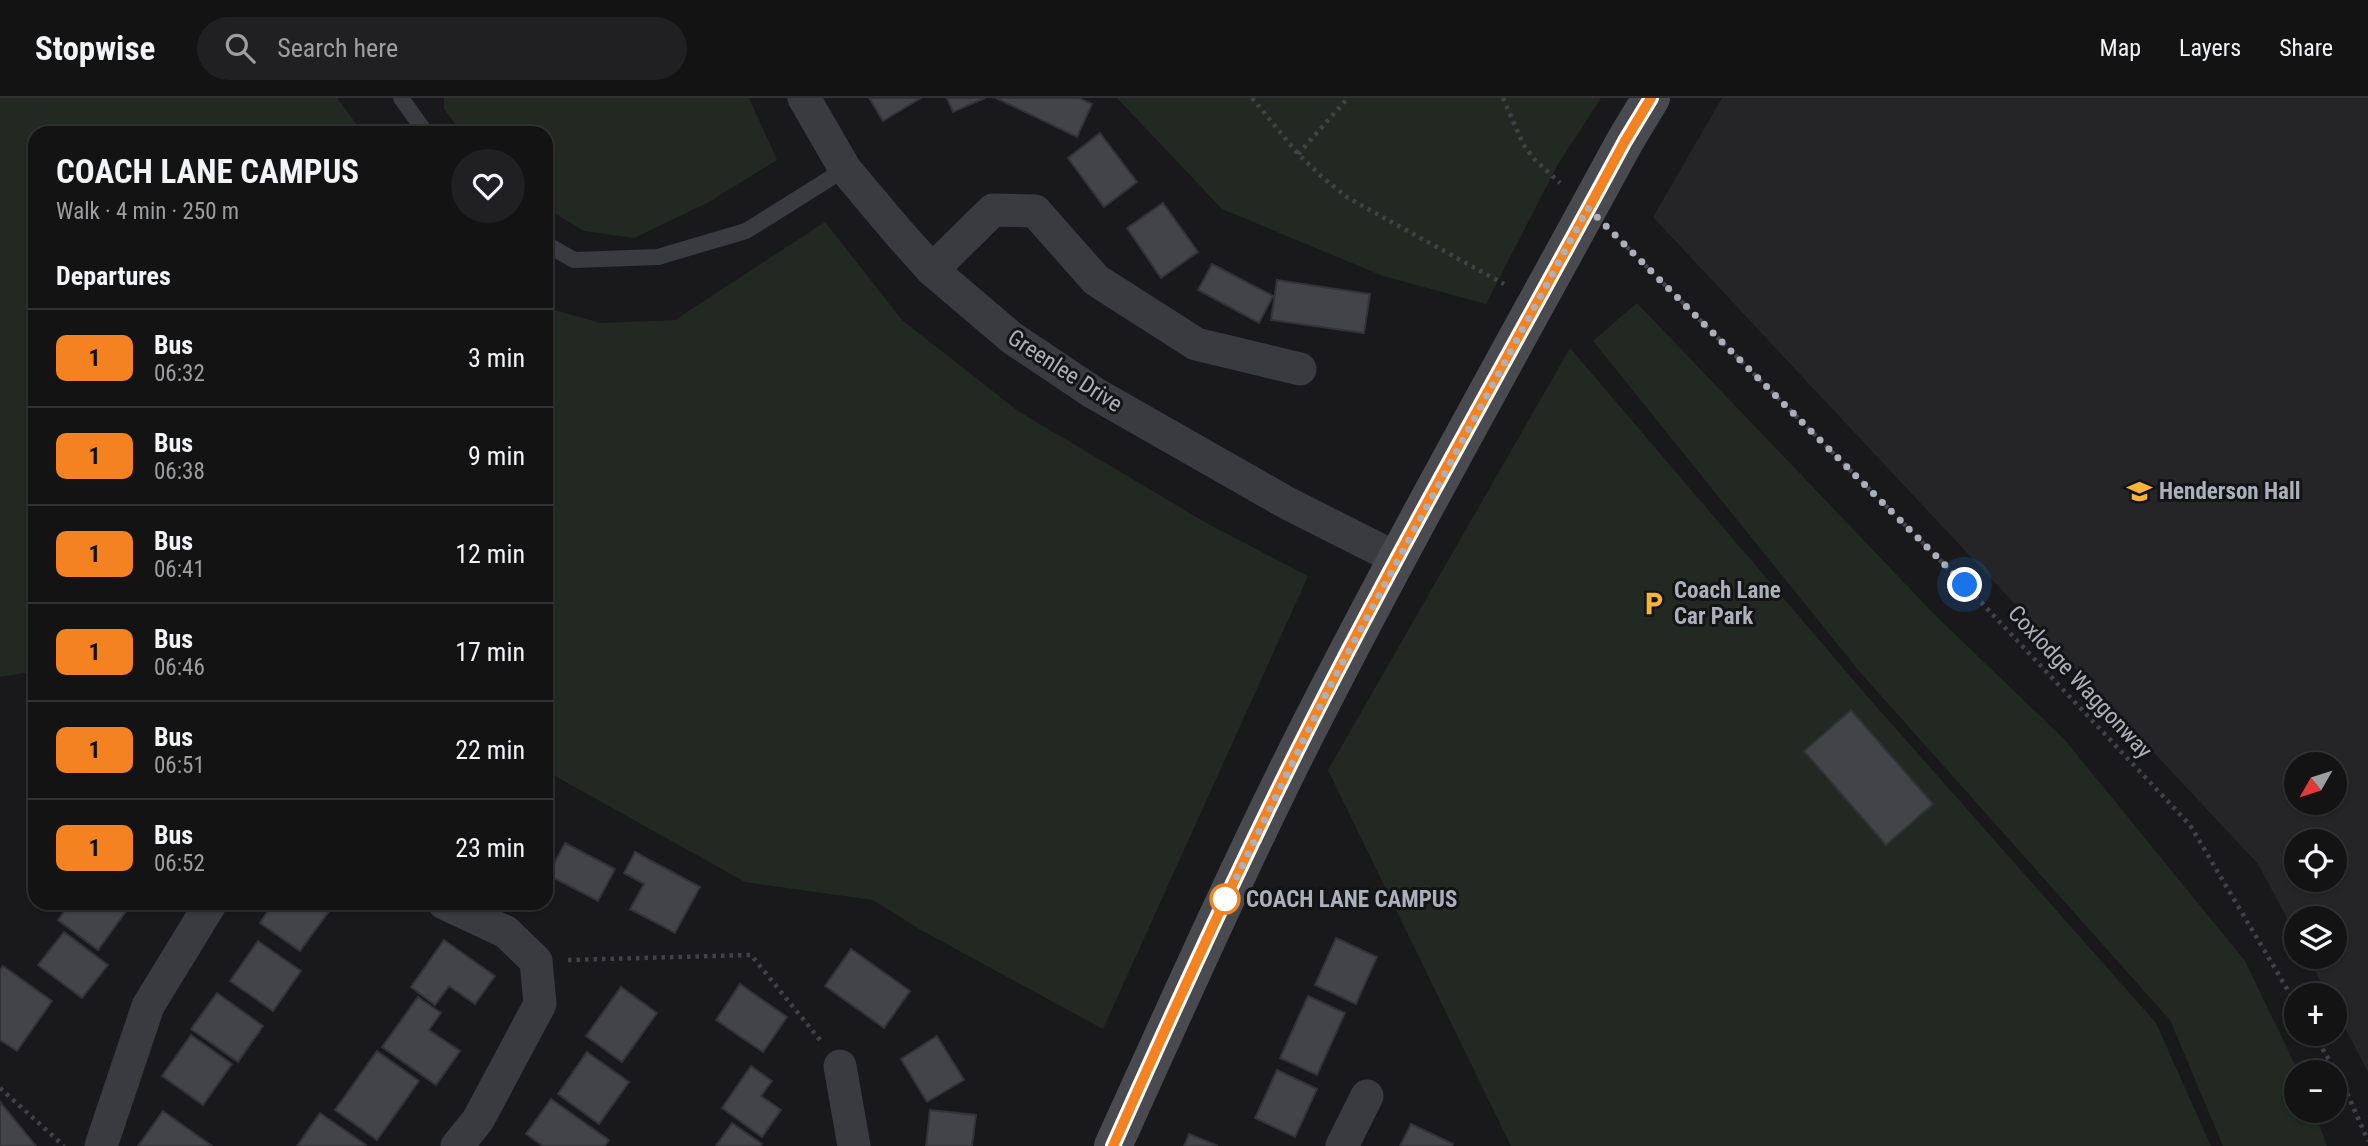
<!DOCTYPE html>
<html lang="en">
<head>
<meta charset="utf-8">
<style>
  :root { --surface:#131314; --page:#202022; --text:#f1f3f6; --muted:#9d9ea0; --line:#323234 }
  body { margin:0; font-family:"Roboto Condensed",sans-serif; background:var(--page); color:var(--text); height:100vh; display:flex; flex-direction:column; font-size:26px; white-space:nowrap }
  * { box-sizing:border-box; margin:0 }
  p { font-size:23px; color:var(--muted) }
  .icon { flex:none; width:38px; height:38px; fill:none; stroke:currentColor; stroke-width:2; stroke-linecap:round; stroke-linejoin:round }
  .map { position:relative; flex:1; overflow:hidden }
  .panel { position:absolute; left:28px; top:28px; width:525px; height:784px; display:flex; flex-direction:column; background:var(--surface); border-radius:21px; box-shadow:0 2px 5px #0004,0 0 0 2px var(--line) }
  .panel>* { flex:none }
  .badge { padding:0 14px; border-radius:10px; font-size:24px; line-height:46px }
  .needle { width:46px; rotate:231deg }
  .controls { position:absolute; left:2284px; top:654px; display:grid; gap:14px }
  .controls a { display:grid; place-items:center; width:63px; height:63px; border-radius:50%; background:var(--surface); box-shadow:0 2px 5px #0004,0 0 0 2px var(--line); font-size:35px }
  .you { position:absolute; width:35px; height:35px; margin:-18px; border:5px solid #fff; border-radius:50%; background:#1a73e8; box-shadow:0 0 0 10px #1a73e833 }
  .map>.badge { position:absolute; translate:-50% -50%; box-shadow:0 0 0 4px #fff }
  h2 { padding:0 28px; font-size:26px; line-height:63px }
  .round { display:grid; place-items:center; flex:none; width:74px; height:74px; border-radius:37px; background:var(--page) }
  .headline { display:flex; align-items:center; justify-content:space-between; height:119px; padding:0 28px }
  h1 { font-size:33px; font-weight:700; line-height:52px }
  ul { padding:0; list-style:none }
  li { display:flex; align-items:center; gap:21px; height:98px; padding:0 28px; border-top:2px solid var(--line) }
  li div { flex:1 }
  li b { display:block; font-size:26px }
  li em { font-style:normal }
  li .badge { min-width:77px; font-weight:700; text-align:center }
  header { display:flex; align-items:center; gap:42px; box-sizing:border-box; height:98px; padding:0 35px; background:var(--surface); border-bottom:2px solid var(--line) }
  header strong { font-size:33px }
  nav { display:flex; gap:38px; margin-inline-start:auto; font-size:24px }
  .search { width:490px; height:63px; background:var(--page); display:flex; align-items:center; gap:18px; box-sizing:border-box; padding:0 24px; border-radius:38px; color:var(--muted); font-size:26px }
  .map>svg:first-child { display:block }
  .built { fill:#252528; fill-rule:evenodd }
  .green { fill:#212922 }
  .building { fill:#434448; stroke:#333337; stroke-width:2 }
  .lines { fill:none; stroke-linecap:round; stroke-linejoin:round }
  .path { stroke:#404247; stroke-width:4.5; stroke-dasharray:3.5 5; stroke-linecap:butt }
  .lane { stroke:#3a3b40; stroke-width:16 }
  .street { stroke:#3a3b40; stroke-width:33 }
  .secondary { stroke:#484a50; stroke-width:38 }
  .line-casing { stroke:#fff; stroke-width:16 }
  .line { stroke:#f58220; stroke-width:10 }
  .walk { stroke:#abb0bb; stroke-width:7; stroke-dasharray:0 12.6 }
  .stop-dot { fill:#fff; stroke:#f58220; stroke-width:3.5 }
  .labels { text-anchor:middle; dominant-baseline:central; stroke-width:6; stroke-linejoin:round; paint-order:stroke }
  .street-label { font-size:23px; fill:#abb0bb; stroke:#141416 }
  .poi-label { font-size:23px; font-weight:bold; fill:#abb0bb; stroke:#141416; text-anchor:start }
  .stop-label { font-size:23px; font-weight:bold; fill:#abb0bb; stroke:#141416; text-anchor:start }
</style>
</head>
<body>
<header>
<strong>Stopwise</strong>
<div class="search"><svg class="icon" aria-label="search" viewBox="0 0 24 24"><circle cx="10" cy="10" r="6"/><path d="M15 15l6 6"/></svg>Search here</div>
<nav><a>Map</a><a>Layers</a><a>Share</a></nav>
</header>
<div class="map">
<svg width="2368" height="1048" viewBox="0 0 2368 1048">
  <rect width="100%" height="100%" fill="#19191b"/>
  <path class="built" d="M 1722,0 L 2368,0 L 2368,974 L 2335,910 L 2334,898 L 2328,898 L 2308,859 L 2334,859 L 2334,821 L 2296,821 L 2296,837 L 2258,766 L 1653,119 ZM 2296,667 L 2334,667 L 2334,705 L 2296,705 ZM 2296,744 L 2334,744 L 2334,782 L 2296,782 Z"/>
  <path class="green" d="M 0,0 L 337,0 L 363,35 L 35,35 L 35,573 L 0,579 Z
    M 444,0 L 749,0 L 777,62 L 709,104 L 634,140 L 584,133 L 546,110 L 546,35 L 462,35 L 444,11 Z
    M 1117,0 L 1601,0 L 1558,66 L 1486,206 L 1383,178 L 1222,111 Z
    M 825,124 L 902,222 L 1018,313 L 1208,426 L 1308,478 L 1103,931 L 921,832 L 873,802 L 745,784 L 546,673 L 546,210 L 601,225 L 675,222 Z
    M 1637,205 L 1935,517 L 2065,642 L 2245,863 L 2299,975 L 2296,975 L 2296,1013 L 2314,1013 L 2327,1048 L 2223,1048 L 2170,922 L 1859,573 L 1593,243 Z
    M 1570,250 L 1867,598 L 2156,925 L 2211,1048 L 1511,1048 L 1328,672 Z"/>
  <path class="building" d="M 869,0 L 921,0 L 883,23 Z
    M 947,0 L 985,0 L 953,14 Z
    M 996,0 L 1079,0 L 1092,6 L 1077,39 Z
    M 1100,35 L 1137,84 L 1104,109 L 1068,60 Z
    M 1163,105 L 1198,154 L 1161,180 L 1127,130 Z
    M 1212,166 L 1273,198 L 1259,225 L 1198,192 Z
    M 1277,182 L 1370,196 L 1364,235 L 1271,222 Z
    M 1851,612 L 1933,706 L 1886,747 L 1804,653 Z
    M 565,745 L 615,771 L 598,803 L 548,777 Z
    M 635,754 L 700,789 L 675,835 L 630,811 L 644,786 L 624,775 Z
    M 70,805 L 132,805 L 98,852 L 58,822 Z
    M 273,805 L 335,805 L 300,853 L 260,825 Z
    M 64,834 L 108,867 L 82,900 L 38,867 Z
    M 1336,840 L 1377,859 L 1356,906 L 1315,887 Z
    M 444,842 L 495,878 L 475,906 L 449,888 L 435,907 L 411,889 Z
    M 258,843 L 301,873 L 273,913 L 230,883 Z
    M 851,851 L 910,893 L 884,930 L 825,888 Z
    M 3,868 L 52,903 L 17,953 L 0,942 L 0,872 Z
    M 740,886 L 787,919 L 763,954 L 716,922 Z
    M 621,889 L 657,915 L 622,964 L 586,938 Z
    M 217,895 L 263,928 L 238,964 L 191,931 Z
    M 1308,898 L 1345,915 L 1317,977 L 1280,960 Z
    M 418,899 L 441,915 L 429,932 L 460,953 L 436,987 L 382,949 Z
    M 191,937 L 232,966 L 203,1007 L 162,978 Z
    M 937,938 L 964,982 L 927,1004 L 901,961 Z
    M 377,953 L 419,983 L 377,1042 L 335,1012 Z
    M 587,954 L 629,984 L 599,1026 L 558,996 Z
    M 751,968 L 772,983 L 761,998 L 781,1012 L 762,1039 L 722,1010 Z
    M 1277,972 L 1317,991 L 1295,1039 L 1255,1020 Z
    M 551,1001 L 609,1042 L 605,1048 L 543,1048 L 526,1036 Z
    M 0,1004 L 36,1048 L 0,1048 Z
    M 930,1012 L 976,1017 L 972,1048 L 926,1048 Z
    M 163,1013 L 212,1048 L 138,1048 Z
    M 320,1015 L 366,1047 L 365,1048 L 297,1048 Z
    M 732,1025 L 762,1046 L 760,1048 L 716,1048 Z
    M 1411,1026 L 1453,1046 L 1452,1048 L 1400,1048 Z
    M 1189,1036 L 1218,1048 L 1184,1048 Z"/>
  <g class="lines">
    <path class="path" d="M 1252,0 L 1298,56 L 1322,79 L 1348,100 L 1504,186
      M 1503,0 L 1523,46 L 1534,61 L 1560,85
      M 1298,56 L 1348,0
      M 1615,137 L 1965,487 L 2190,727 L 2296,906
      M 568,862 L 751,857 L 820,942
      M 2314,936 L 2344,988 L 2368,1043
      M 0,990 L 64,1048"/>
    <path class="lane" d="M 401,0 L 426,35
      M 546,146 L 574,162 L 658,159 L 746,133 L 845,71"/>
    <path class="street" d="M 804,0 L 845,71 L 898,134 L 932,172 L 1012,240 L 1094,295 L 1287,405 L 1398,461
      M 932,172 L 993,112 L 1035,113 L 1096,182 L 1196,246 L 1300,271
      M 444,805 L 506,834 L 536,863 L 540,906 L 478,1022 L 457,1048
      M 840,968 L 854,1048
      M 101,1048 L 148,908 L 211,805
      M 1342,1048 L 1367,998"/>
    <path class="secondary" d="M 1113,1048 C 1174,914 1234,779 1300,647 C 1403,443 1516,244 1625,43 L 1651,0"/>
  </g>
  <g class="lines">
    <defs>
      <path id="line" d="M 1113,1048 C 1173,913 1234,779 1300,647 C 1402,443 1517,244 1625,43 L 1651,0"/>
    </defs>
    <use href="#line" class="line-casing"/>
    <use href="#line" class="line"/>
    <path class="walk" d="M 1225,801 L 1223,807 L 1330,588 L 1588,110 L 1965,487"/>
  </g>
  <defs>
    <symbol id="university-bare" viewBox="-9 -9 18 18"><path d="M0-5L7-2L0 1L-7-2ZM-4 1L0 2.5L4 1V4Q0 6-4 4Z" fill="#f5b538" stroke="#141416" stroke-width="2.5" paint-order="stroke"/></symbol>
    <symbol id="parking-bare" viewBox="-9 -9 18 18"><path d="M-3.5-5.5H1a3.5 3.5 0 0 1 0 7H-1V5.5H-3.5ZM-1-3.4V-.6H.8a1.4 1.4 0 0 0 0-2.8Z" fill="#f5b538" stroke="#141416" stroke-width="2.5" paint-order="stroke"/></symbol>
  </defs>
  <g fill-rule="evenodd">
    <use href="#university-bare" x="2122" y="376" width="35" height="35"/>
    <use href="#parking-bare" x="1636" y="488" width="35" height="35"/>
  </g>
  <circle class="stop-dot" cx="1225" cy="801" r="14"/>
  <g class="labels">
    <g class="street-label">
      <text transform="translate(1065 273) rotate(33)">Greenlee Drive</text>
      <text transform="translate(2080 584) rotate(47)">Coxlodge Waggonway</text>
    </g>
    <g class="poi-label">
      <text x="2159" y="393">Henderson Hall</text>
      <text x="1674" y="492">Coach Lane<tspan x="1674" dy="26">Car Park</tspan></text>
    </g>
    <g class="stop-label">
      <text x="1246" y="801">COACH LANE CAMPUS</text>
    </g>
  </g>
</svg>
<div class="controls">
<a><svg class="needle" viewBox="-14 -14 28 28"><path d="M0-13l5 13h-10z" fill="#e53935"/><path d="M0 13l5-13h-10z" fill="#9d9ea0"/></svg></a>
<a><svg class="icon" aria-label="locate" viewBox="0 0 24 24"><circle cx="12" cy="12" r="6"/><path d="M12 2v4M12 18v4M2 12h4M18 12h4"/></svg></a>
<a><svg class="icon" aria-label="layers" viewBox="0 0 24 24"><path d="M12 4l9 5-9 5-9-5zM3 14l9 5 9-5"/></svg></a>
<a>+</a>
<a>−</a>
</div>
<div class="you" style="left:1965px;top:487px"></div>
<section class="panel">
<div class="headline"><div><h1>COACH LANE CAMPUS</h1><p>Walk · 4 min · 250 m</p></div><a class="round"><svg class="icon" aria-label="heart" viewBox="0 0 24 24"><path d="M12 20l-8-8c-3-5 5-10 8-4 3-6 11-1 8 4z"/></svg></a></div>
<h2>Departures</h2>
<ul>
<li><span class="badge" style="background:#f58220;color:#111">1</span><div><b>Bus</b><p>06:32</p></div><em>3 min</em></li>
<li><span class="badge" style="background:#f58220;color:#111">1</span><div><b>Bus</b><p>06:38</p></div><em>9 min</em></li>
<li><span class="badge" style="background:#f58220;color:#111">1</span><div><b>Bus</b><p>06:41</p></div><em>12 min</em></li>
<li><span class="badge" style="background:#f58220;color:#111">1</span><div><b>Bus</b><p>06:46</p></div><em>17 min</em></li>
<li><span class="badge" style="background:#f58220;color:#111">1</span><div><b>Bus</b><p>06:51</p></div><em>22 min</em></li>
<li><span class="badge" style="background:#f58220;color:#111">1</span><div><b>Bus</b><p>06:52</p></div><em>23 min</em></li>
</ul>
</section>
</div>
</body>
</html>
